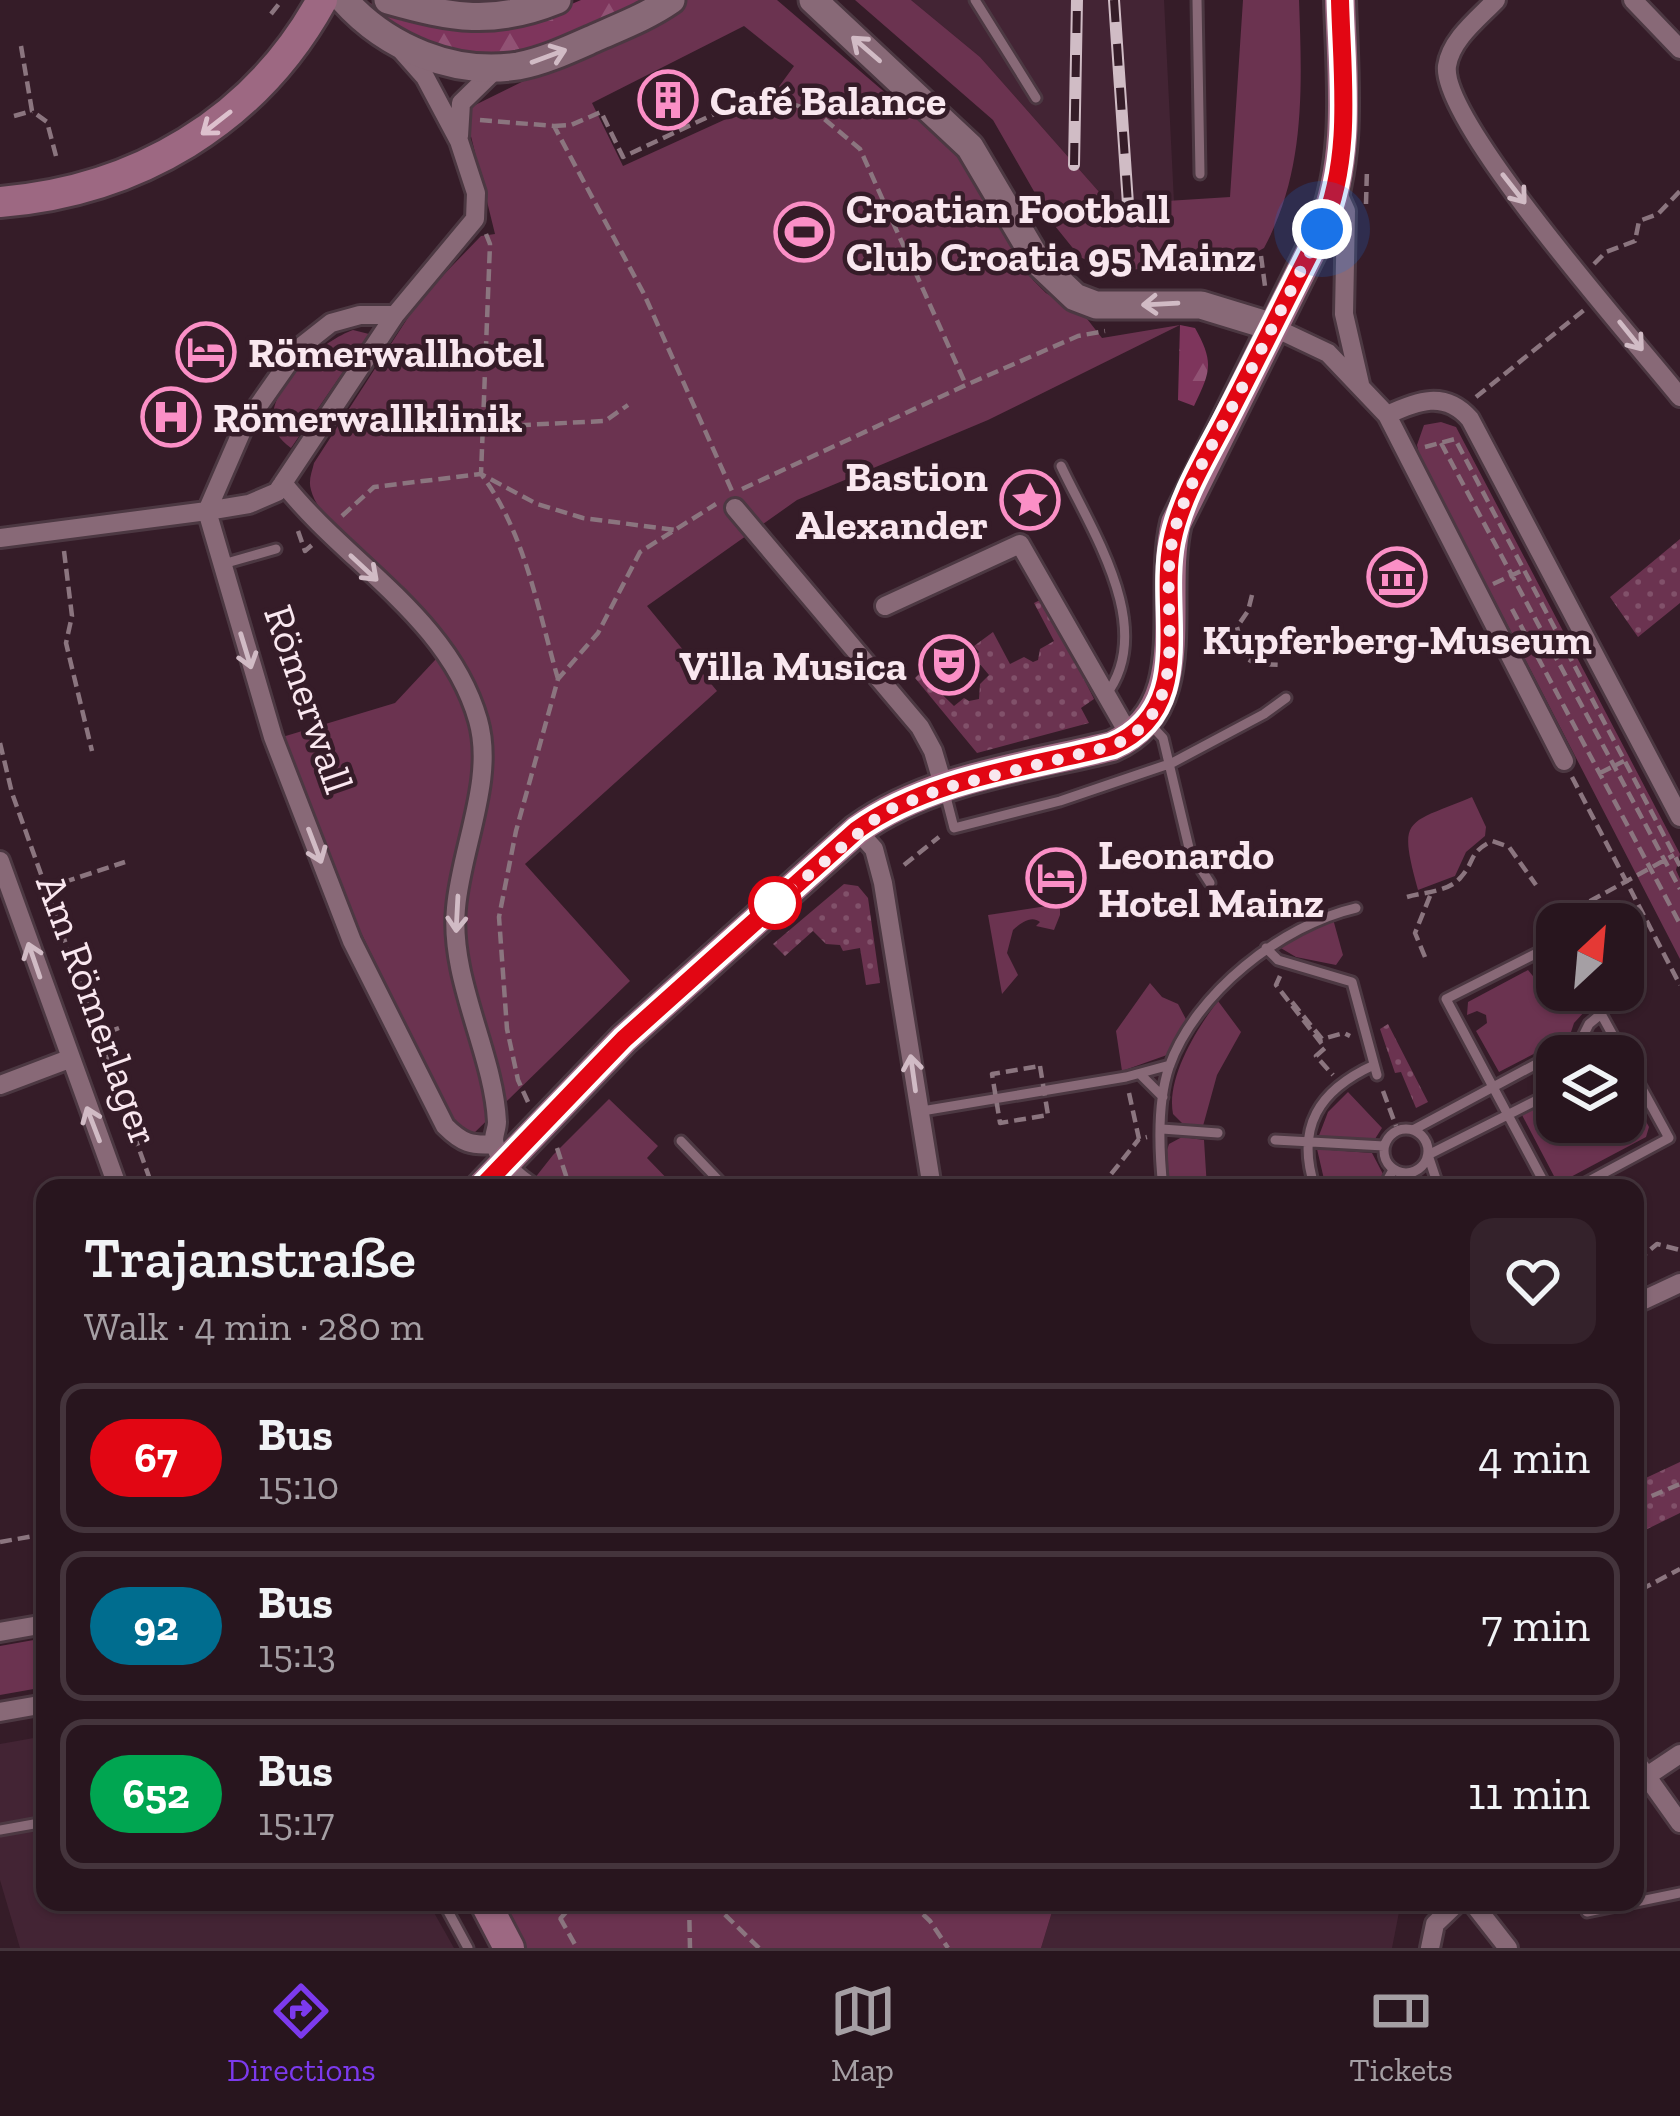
<!DOCTYPE html>
<html lang="en">
<head>
<meta charset="utf-8">
<style>
  :root { --surface:#28151e; --page:#34222b; --text:#f1f3f6; --muted:#a59fa4; --line:#44343c; --accent:#7c3aed }
  body { margin:0; font-family:"Zilla Slab",serif; background:var(--page); color:var(--text); height:100vh; display:flex; flex-direction:column; font-size:45px; white-space:nowrap }
  * { box-sizing:border-box; margin:0 }
  p { font-size:39px; color:var(--muted) }
  .icon { flex:none; width:66px; height:66px; fill:none; stroke:currentColor; stroke-width:2; stroke-linecap:round; stroke-linejoin:round }
  .map { position:relative; flex:1; overflow:hidden }
  .sheet { position:absolute; left:36px; top:1179px; width:1608px; height:732px; display:flex; flex-direction:column; background:var(--surface); border-radius:24px; box-shadow:0 3px 9px #0004,0 0 0 3px var(--line) }
  .sheet>* { flex:none }
  .badge { padding:0 24px; border-radius:39px; font-size:42px; line-height:78px }
  .needle { width:78px; rotate:26deg }
  .tools { position:absolute; left:1536px; top:903px; display:grid; gap:24px }
  .tools a { display:grid; place-items:center; width:108px; height:108px; border-radius:24px; background:var(--surface); box-shadow:0 3px 9px #0004,0 0 0 3px var(--line); font-size:60px }
  .you { position:absolute; width:60px; height:60px; margin:-30px; border:9px solid #fff; border-radius:50%; background:#1a73e8; box-shadow:0 0 0 18px #1a73e833 }
  .map>.badge { position:absolute; translate:-50% -50%; box-shadow:0 0 0 6px #fff }
  .round { display:grid; place-items:center; flex:none; width:126px; height:126px; border-radius:24px; background:var(--page) }
  .head { display:flex; align-items:center; justify-content:space-between; height:204px; padding:0 48px }
  h1 { font-size:57px; font-weight:600; line-height:90px }
  ul { padding:0; list-style:none }
  li { display:flex; align-items:center; gap:36px; height:150px; margin:0 24px 18px; padding:0 24px; border:6px solid var(--line); border-radius:24px }
  li div { flex:1 }
  li b { display:block; font-size:45px }
  li em { font-style:normal }
  li .badge { min-width:132px; font-weight:700; text-align:center }
  .menu { display:flex; justify-content:space-around; align-items:center; height:168px; border-top:3px solid var(--line); background:var(--surface); font-size:33px; color:var(--muted) }
  .menu a { display:grid; justify-items:center; gap:6px }
  .menu .current { color:var(--accent) }
  .map>svg:first-child { display:block }
  .built { fill:#432434 }
  .green { fill:#6b3350; fill-rule:evenodd }
  .forest { fill:url(#forest-firs) }
  .garden { fill:url(#garden-dots) }
  .lines { fill:none; stroke-linecap:round; stroke-linejoin:round }
  .lane-casing { stroke:#4c3842; stroke-width:15 }
  .street-casing { stroke:#4c3842; stroke-width:24 }
  .secondary-casing { stroke:#4c3842; stroke-width:33 }
  .primary-casing { stroke:#4c3842; stroke-width:36 }
  .path { stroke:#8b757f; stroke-width:4.5; stroke-dasharray:12 6; stroke-linecap:butt }
  .lane { stroke:#886977; stroke-width:9 }
  .street { stroke:#886977; stroke-width:18 }
  .secondary { stroke:#886977; stroke-width:27 }
  .primary { stroke:#9d6882; stroke-width:30 }
  .rail-casing { stroke:#d0bcc5; stroke-width:12 }
  .rail { stroke:#351c28; stroke-width:8; stroke-dasharray:22; stroke-linecap:butt }
  .oneway { stroke:#d1bbc5 }
  .oneway2 { stroke:#ddc1ce }
  .line-casing { stroke:#fff; stroke-width:27 }
  .line { stroke:#e20613; stroke-width:18 }
  .walk { stroke:#f9e7ef; stroke-width:12; stroke-dasharray:0 21.6 }
  .stop-dot { fill:#fff; stroke:#e20613; stroke-width:6 }
  .labels { text-anchor:middle; dominant-baseline:central; stroke-width:9; stroke-linejoin:round; paint-order:stroke }
  .poi-label { font-size:42px; font-weight:bold; fill:#f9e7ef; stroke:#351c28; text-anchor:start }
  .street-label { font-size:42px; fill:#f9e7ef; stroke:#351c28 }
</style>
</head>
<body>
<div class="map">
<svg width="1680" height="1948" viewBox="0 0 1680 1948">
  <defs>
    <pattern id="forest-firs" width="22" height="20" patternUnits="userSpaceOnUse" patternTransform="scale(3)"><rect width="22" height="20" fill="#7e355c"/><path d="M5 1l3.5 6h-7zM16 11l3.5 6h-7z" fill="#915274"/></pattern>
    <pattern id="garden-dots" width="8" height="8" patternUnits="userSpaceOnUse" patternTransform="scale(3)"><rect width="8" height="8" fill="#6b3350"/><path d="M2 2h.1M6 6h.1" fill="none" stroke="#81516a" stroke-width="1.8" stroke-linecap="round"/></pattern>
  </defs>
  <rect width="100%" height="100%" fill="#351c28"/>
  <path class="built" d="M 911,0 L 1164,0 L 1174,202 L 1102,205 L 1100,193 L 980,57 Z
    M 45,1736 L 45,1902 L 428,1902 L 454,1948 L 20,1948 L 0,1880 L 0,1744 Z
    M 1055,1902 L 1401,1902 L 1392,1948 L 1041,1948 Z"/>
  <path class="green" d="M 687,0 L 777,0 L 895,101 C 960,128 1000,222 1033,280 L 1046,293 L 1084,315 L 1102,338 L 1180,325 L 988,420 L 797,500 L 647,606 L 717,691 L 525,864 L 630,981 L 472,1135 L 467,1135 L 452,1120 L 314,836 L 279,738 L 395,703 L 450,644 C 421,605 320,529 311,490 C 308,480 312,472 314,463 L 420,299 L 481,236 L 495,234 L 467,120 L 469,108 ZM 744,26 L 794,66 L 770,99 L 623,166 L 592,103 Z
    M 855,0 L 911,0 L 980,57 L 1100,193 L 1103,205 L 1230,197 L 1243,0 L 1299,0 C 1302,85 1306,171 1264,248 L 1235,264 L 1124,270 L 1101,267 L 1080,257 L 1051,221 L 993,120 Z
    M 353,330 L 369,334 L 291,448 C 238,412 316,343 353,330 Z
    M 1441,422 L 1456,427 L 1680,854 L 1676,870 L 1680,879 L 1680,959 L 1419,454 L 1417,445 L 1424,425 Z
    M 1472,797 L 1486,827 L 1485,836 L 1466,852 L 1455,876 L 1418,890 C 1398,816 1405,825 1472,797 Z
    M 1060,904 L 1060,915 L 1054,930 L 1036,926 L 1040,922 C 1031,915 1021,923 1013,930 L 1007,953 L 1018,975 L 1002,994 L 988,915 Z
    M 1333,919 L 1343,955 L 1336,965 L 1296,957 L 1279,947 Z
    M 1551,958 L 1557,960 L 1557,990 L 1576,990 L 1587,1009 L 1574,1023 L 1570,1035 L 1499,1072 L 1476,1031 L 1487,1023 L 1486,1015 L 1477,1011 L 1467,1015 L 1468,1002 L 1528,970 L 1537,981 L 1544,980 L 1549,973 L 1545,961 Z
    M 1150,983 L 1162,997 L 1178,1004 L 1188,1023 L 1167,1055 L 1122,1071 L 1116,1031 Z
    M 1218,1001 L 1241,1032 L 1217,1075 L 1203,1126 L 1184,1125 L 1173,1114 C 1166,1078 1197,1028 1218,1001 Z
    M 1624,1079 L 1649,1127 L 1646,1137 L 1565,1180 L 1555,1178 L 1522,1115 L 1557,1097 L 1557,1122 L 1623,1122 Z
    M 1348,1092 L 1382,1128 L 1373,1142 L 1318,1138 L 1328,1112 Z
    M 609,1099 L 658,1146 L 647,1158 L 676,1188 L 527,1188 L 553,1155 Z
    M 1182,1137 L 1204,1140 L 1207,1188 L 1169,1188 L 1167,1150 L 1169,1144 Z
    M 1317,1149 L 1372,1153 L 1383,1174 L 1376,1188 L 1326,1188 Z
    M 45,1638 L 45,1687 L 0,1695 L 0,1646 Z
    M 502,1902 L 1055,1902 L 1041,1948 L 526,1948 Z"/>
  <path class="forest" d="M 350,0 L 362,0 L 426,25 L 472,31 L 530,22 L 581,0 L 649,0 C 575,35 494,79 412,40 C 390,29 370,13 350,0 Z
    M 1180,325 L 1195,328 C 1214,362 1211,371 1194,406 L 1178,400 Z"/>
  <path class="garden" d="M 1680,539 L 1680,603 L 1638,637 L 1610,597 Z
    M 1044,598 L 1094,699 L 1081,708 L 1089,723 L 977,753 L 915,678 L 920,673 L 954,706 L 964,698 L 969,701 L 979,699 L 980,684 L 989,675 L 974,657 L 979,652 L 974,646 L 993,632 L 1010,664 L 1024,657 L 1033,662 L 1038,660 L 1040,649 L 1054,641 L 1034,603 Z
    M 844,884 L 858,886 L 868,898 L 880,983 L 866,985 L 860,948 L 843,951 L 840,945 L 826,944 L 813,931 L 785,956 L 773,944 Z
    M 1388,1024 L 1428,1102 L 1416,1108 L 1401,1072 L 1395,1073 L 1380,1029 Z
    M 1680,1462 L 1680,1513 L 1635,1535 L 1635,1483 Z"/>
  <g class="lines">
    <defs>
      <path id="lane" d="M 975,0 L 1036,98
        M 1197,0 L 1200,174
        M 1061,466 C 1091,530 1158,629 1105,696
        M 223,564 L 276,549
        M 1149,723 L 1163,738 L 1190,852 L 1210,883
        M 945,793 L 954,828 L 1060,801 L 1172,763 L 1264,714 L 1286,698
        M 1266,948 L 1278,960 L 1352,982 L 1377,1075
        M 1140,1074 L 1163,1097
        M 922,1111 L 1126,1077 L 1170,1065
        M1384 1151a22 22 0 1 1 44 0a22 22 0 1 1-44 0Z
        M 1162,1129 L 1218,1133
        M 1413,1130 L 1581,1040 L 1589,1024 L 1601,1014
        M 1275,1140 L 1384,1146
        M 681,1141 L 726,1188
        M 1163,1188 C 1159,1151 1157,1103 1169,1067 C 1195,993 1282,925 1356,908
        M 1315,1188 C 1295,1127 1319,1090 1374,1065
        M 1383,1188 L 1393,1170
        M 1439,1188 L 1428,1155 L 1557,1090
        M 1547,1188 L 1446,999 L 1557,943
        M 1576,1188 L 1669,1138 L 1588,990
        M 0,1830 L 45,1822
        M 443,1902 L 468,1948
        M 1587,1912 L 1680,1893"/>
      <path id="street" d="M 1496,0 C 1479,18 1451,39 1447,66 C 1440,122 1637,343 1680,397
        M 1633,0 L 1680,49
        M 459,136 L 461,103 L 497,68
        M 1336,189 L 1346,211 L 1344,314 L 1360,384
        M 395,315 L 360,315 L 331,323 L 298,349 L 244,426 L 207,511 L 273,737 L 352,941 L 445,1126 C 462,1143 471,1146 495,1144
        M 1273,327 L 1328,353 L 1387,415 L 1564,761
        M 1387,415 C 1417,401 1445,390 1470,419 L 1680,817
        M 283,483 C 346,563 449,618 478,720 C 495,779 461,848 456,908 C 449,979 494,1054 497,1122 C 497,1128 494,1134 494,1140 C 496,1159 519,1180 534,1188
        M 735,508 L 920,727 L 933,751 L 944,788
        M 0,538 L 207,511 L 249,504 L 277,492 L 395,315 L 475,219 L 476,193 L 459,141 L 425,77 L 402,51
        M 885,606 L 1020,544 L 1131,738
        M 857,830 L 874,849 L 883,883 L 932,1188
        M 0,861 L 118,1188
        M 0,1085 L 69,1059
        M 1635,1304 L 1680,1283
        M 0,1632 L 45,1624
        M 0,1712 L 45,1704
        M 1635,1760 L 1680,1823
        M 1635,1784 L 1680,1754
        M 1472,1902 L 1508,1948
        M 1430,1948 L 1435,1924 L 1458,1902"/>
      <path id="secondary" d="M 344,0 C 387,48 454,76 518,66 C 545,61 572,48 597,37 C 622,26 648,16 671,0
        M 388,0 C 452,18 493,26 557,0
        M 813,0 L 970,147 L 1038,262 L 1075,297 L 1096,305 L 1201,305 L 1273,327"/>
      <path id="primary" d="M 0,202 C 136,191 255,122 322,0
        M 481,1188 L 624,1039 L 857,830 C 929,778 1027,767 1112,746 C 1198,709 1158,597 1176,523 L 1322,229 C 1352,157 1342,76 1340,0
        M 485,1902 L 509,1948"/>
    </defs>
    <use href="#lane" class="lane-casing"/>
    <use href="#street" class="street-casing"/>
    <use href="#secondary" class="secondary-casing"/>
    <use href="#primary" class="primary-casing"/>
    <path class="path" d="M 271,14 L 282,0
      M 21,46 L 32,111 L 47,122 L 56,156
      M 14,116 L 32,111
      M 480,120 L 554,126 L 644,294 L 732,491
      M 554,126 L 571,125 L 601,112 L 623,157 L 765,90 L 780,100 L 816,112 L 860,149 L 966,385
      M 1366,204 L 1367,168
      M 486,234 L 490,244 L 481,474 C 525,532 538,610 558,679
      M 1261,256 L 1265,286
      M 1594,264 L 1606,252 L 1635,241 L 1639,221 L 1658,214 L 1680,191
      M 1476,397 L 1584,310
      M 483,427 L 605,421 L 628,405
      M 1441,443 L 1680,889
      M 1425,447 L 1455,439 L 1680,866
      M 742,489 L 966,385 L 1078,336 L 1105,331
      M 342,516 L 374,487 L 481,474 L 537,504 L 583,518 L 675,530
      M 298,531 L 305,551 L 312,545
      M 64,551 L 72,616 L 66,643 L 92,751
      M 1493,584 L 1521,571
      M 1252,595 L 1248,611 L 1237,627 L 1245,658 L 1257,664 L 1283,665
      M 1512,609 L 1680,924
      M 0,743 L 12,793 L 153,1188
      M 1600,773 L 1624,761
      M 1572,777 L 1680,985
      M 904,865 L 939,837
      M 46,888 L 125,862
      M 1407,897 C 1424,892 1449,892 1461,877 C 1476,860 1468,853 1492,841 L 1509,847 L 1536,885
      M 1574,910 L 1674,855
      M 1569,924 L 1566,916 L 1574,910 L 1569,902
      M 1425,957 L 1415,933 L 1432,891
      M 1280,976 L 1276,985 L 1325,1048 L 1316,1056 L 1333,1075
      M 77,978 L 98,970
      M 1292,1002 L 1322,1039 L 1344,1033 L 1350,1036
      M 97,1036 L 119,1028
      M 1040,1066 L 1048,1115 L 1000,1123 L 992,1074 Z
      M 1383,1091 L 1396,1126
      M 1129,1093 L 1139,1139 L 1147,1137
      M 528,1102 L 518,1080 L 507,1029 L 499,917 L 516,831 L 558,679 L 598,633 L 640,552 L 716,504
      M 557,1148 L 570,1188
      M 1100,1188 L 1139,1139
      M 1635,1257 L 1644,1255 L 1657,1244 L 1680,1250
      M 1635,1503 L 1680,1484
      M 0,1542 L 45,1534
      M 1640,1590 L 1680,1569
      M 551,1902 L 577,1948
      M 689,1902 L 690,1948
      M 712,1902 L 759,1948
      M 910,1902 L 930,1921 L 948,1948
      M 560,1919 L 575,1902"/>
    <use href="#lane" class="lane"/>
    <use href="#street" class="street"/>
    <use href="#secondary" class="secondary"/>
    <use href="#primary" class="primary"/>
    <defs>
      <path id="rail" d="M 1114,0 L 1128,204
        M 1074,165 L 1077,0"/>
    </defs>
    <use href="#rail" class="rail-casing"/>
    <use href="#rail" class="rail"/>
  </g>
  <defs><path id="oneway-shaft" d="M-6 0H5M1.5-3L5.5 0L1.5 3" fill="none" stroke-width="1.6" stroke-linecap="round" stroke-linejoin="round" transform="scale(3)"/></defs>
  <g class="oneway">
    <use href="#oneway-shaft" transform="translate(866 49) rotate(-139)"/>
    <use href="#oneway-shaft" transform="translate(549 56) rotate(-20)"/>
    <use href="#oneway-shaft" transform="translate(1514 189) rotate(52)"/>
    <use href="#oneway-shaft" transform="translate(1160 304) rotate(177)"/>
    <use href="#oneway-shaft" transform="translate(1631 336) rotate(51)"/>
    <use href="#oneway-shaft" transform="translate(364 568) rotate(43)"/>
    <use href="#oneway-shaft" transform="translate(246 651) rotate(73)"/>
    <use href="#oneway-shaft" transform="translate(315 846) rotate(69)"/>
    <use href="#oneway-shaft" transform="translate(457 914) rotate(93)"/>
    <use href="#oneway-shaft" transform="translate(34 960) rotate(-109)"/>
    <use href="#oneway-shaft" transform="translate(913 1073) rotate(-98)"/>
    <use href="#oneway-shaft" transform="translate(93 1124) rotate(-111)"/>
  </g>
  <use class="oneway2" href="#oneway-shaft" transform="translate(216 123) rotate(142)"/>
  <g class="lines">
    <defs>
      <path id="line" d="M 481,1188 L 624,1039 L 857,830 C 930,778 1027,768 1112,746 C 1198,709 1158,614 1172,542 C 1181,495 1210,451 1231,409 C 1262,349 1291,289 1322,229 C 1353,157 1342,76 1340,0"/>
    </defs>
    <use href="#line" class="line-casing"/>
    <use href="#line" class="line"/>
    <path class="walk" d="M 775,903 L 885,811 L 944,788 L 1112,746 C 1198,709 1158,614 1172,542 C 1181,495 1210,451 1231,409 C 1262,349 1291,289 1322,229"/>
  </g>
  <defs>
    <symbol id="building-ring" viewBox="-11 -11 22 22"><circle r="9.5" fill="#351c28" stroke="#fb8fc6" stroke-width="1.5"/><path d="M-4-6H4V6H1V3H-1V6H-4ZM-2.5-4.3h1.7v1.8h-1.7ZM.8-4.3h1.7v1.8H.8ZM-2.5-1h1.7V.8h-1.7ZM.8-1h1.7V.8H.8Z" fill="#fb8fc6"/></symbol>
    <symbol id="stadium-ring" viewBox="-11 -11 22 22"><circle r="9.5" fill="#351c28" stroke="#fb8fc6" stroke-width="1.5"/><path d="M0-5a6.5 5 0 1 0 0 10a6.5 5 0 1 0 0-10ZM-3.5-1.8h7v3.6h-7Z" fill="#fb8fc6"/></symbol>
    <symbol id="hotel-ring" viewBox="-11 -11 22 22"><circle r="9.5" fill="#351c28" stroke="#fb8fc6" stroke-width="1.5"/><path d="M-6-4.5h1.5V1H6V5H4.5V3h-9V5H-6ZM-4 0a1.8 1.8 0 1 1 3.6 0ZM.5 0V-2.5h3Q6-2.5 6 0Z" fill="#fb8fc6"/></symbol>
    <symbol id="hospital-ring" viewBox="-11 -11 22 22"><circle r="9.5" fill="#351c28" stroke="#fb8fc6" stroke-width="1.5"/><path d="M-5-5h3v3.5h4V-5h3V5h-3V1.5h-4V5h-3Z" fill="#fb8fc6"/></symbol>
    <symbol id="sight-ring" viewBox="-11 -11 22 22"><circle r="9.5" fill="#351c28" stroke="#fb8fc6" stroke-width="1.5"/><path d="M0-6L1.8-2.2L6-1.7L2.9 1.2L3.7 5.4L0 3.3L-3.7 5.4L-2.9 1.2L-6-1.7L-1.8-2.2Z" fill="#fb8fc6"/></symbol>
    <symbol id="museum-ring" viewBox="-11 -11 22 22"><circle r="9.5" fill="#351c28" stroke="#fb8fc6" stroke-width="1.5"/><path d="M0-6L6-3V-2H-6V-3ZM-5-1h2V3h-2ZM-1-1h2V3h-2ZM3-1h2V3H3ZM-6 4H6V6H-6Z" fill="#fb8fc6"/></symbol>
    <symbol id="theatre-ring" viewBox="-11 -11 22 22"><circle r="9.5" fill="#351c28" stroke="#fb8fc6" stroke-width="1.5"/><path d="M-5-5.5Q0-4 5-5.5V0Q5 5 0 6Q-5 5-5 0ZM-3.3-2.5H-1v1.5H-3.3ZM1-2.5H3.3v1.5H1ZM-2.8 1Q0 5.5 2.8 1Z" fill="#fb8fc6"/></symbol>
  </defs>
  <g fill-rule="evenodd">
    <use href="#building-ring" x="635" y="67" width="66" height="66"/>
    <use href="#stadium-ring" x="771" y="199" width="66" height="66"/>
    <use href="#hotel-ring" x="173" y="319" width="66" height="66"/>
    <use href="#hospital-ring" x="138" y="384" width="66" height="66"/>
    <use href="#sight-ring" x="997" y="467" width="66" height="66"/>
    <use href="#museum-ring" x="1364" y="544" width="66" height="66"/>
    <use href="#theatre-ring" x="916" y="632" width="66" height="66"/>
    <use href="#hotel-ring" x="1023" y="845" width="66" height="66"/>
  </g>
  <circle class="stop-dot" cx="775" cy="903" r="24"/>
  <g class="labels">
    <g class="poi-label">
      <text x="710" y="100">Café Balance</text>
      <text x="846" y="208">Croatian Football<tspan x="846" dy="48">Club Croatia 95 Mainz</tspan></text>
      <text x="248" y="352">Römerwallhotel</text>
      <text x="213" y="417">Römerwallklinik</text>
      <text x="988" y="476" text-anchor="end">Bastion<tspan x="988" dy="48">Alexander</tspan></text>
      <text x="1397" y="639" text-anchor="middle">Kupferberg-Museum</text>
      <text x="907" y="665" text-anchor="end">Villa Musica</text>
      <text x="1098" y="854">Leonardo<tspan x="1098" dy="48">Hotel Mainz</tspan></text>
    </g>
    <g class="street-label">
      <text transform="translate(309 699) rotate(71)">Römerwall</text>
      <text transform="translate(98 1010) rotate(70)">Am Römerlager</text>
    </g>
  </g>
</svg>
<div class="tools">
<a><svg class="needle" viewBox="-14 -14 28 28"><path d="M0-13l5 13h-10z" fill="#e53935"/><path d="M0 13l5-13h-10z" fill="#a59fa4"/></svg></a>
<a><svg class="icon" aria-label="layers" viewBox="0 0 24 24"><path d="M12 4l9 5-9 5-9-5zM3 14l9 5 9-5"/></svg></a>
</div>
<div class="you" style="left:1322px;top:229px"></div>
<section class="sheet">
<div class="head"><div><h1>Trajanstraße</h1><p>Walk · 4 min · 280 m</p></div><a class="round"><svg class="icon" aria-label="heart" viewBox="0 0 24 24"><path d="M12 20l-8-8c-3-5 5-10 8-4 3-6 11-1 8 4z"/></svg></a></div>
<ul>
<li><span class="badge" style="background:#e20613;color:#fff">67</span><div><b>Bus</b><p>15:10</p></div><em>4 min</em></li>
<li><span class="badge" style="background:#006d8f;color:#fff">92</span><div><b>Bus</b><p>15:13</p></div><em>7 min</em></li>
<li><span class="badge" style="background:#00a651;color:#fff">652</span><div><b>Bus</b><p>15:17</p></div><em>11 min</em></li>
</ul>
</section>
</div>
<nav class="menu">
<a class="current"><svg class="icon" aria-label="directions" viewBox="0 0 24 24"><path d="M12 3l9 9-9 9-9-9zM9 14v-3h6M13 9l2 2-2 2"/></svg>Directions</a>
<a><svg class="icon" aria-label="map" viewBox="0 0 24 24"><path d="M3 6l6-2 6 2 6-2v14l-6 2-6-2-6 2zM9 4v14M15 6v14"/></svg>Map</a>
<a><svg class="icon" aria-label="tickets" viewBox="0 0 24 24"><path d="M3 7h18v10H3zM15 7v10"/></svg>Tickets</a>
</nav>
</body>
</html>
